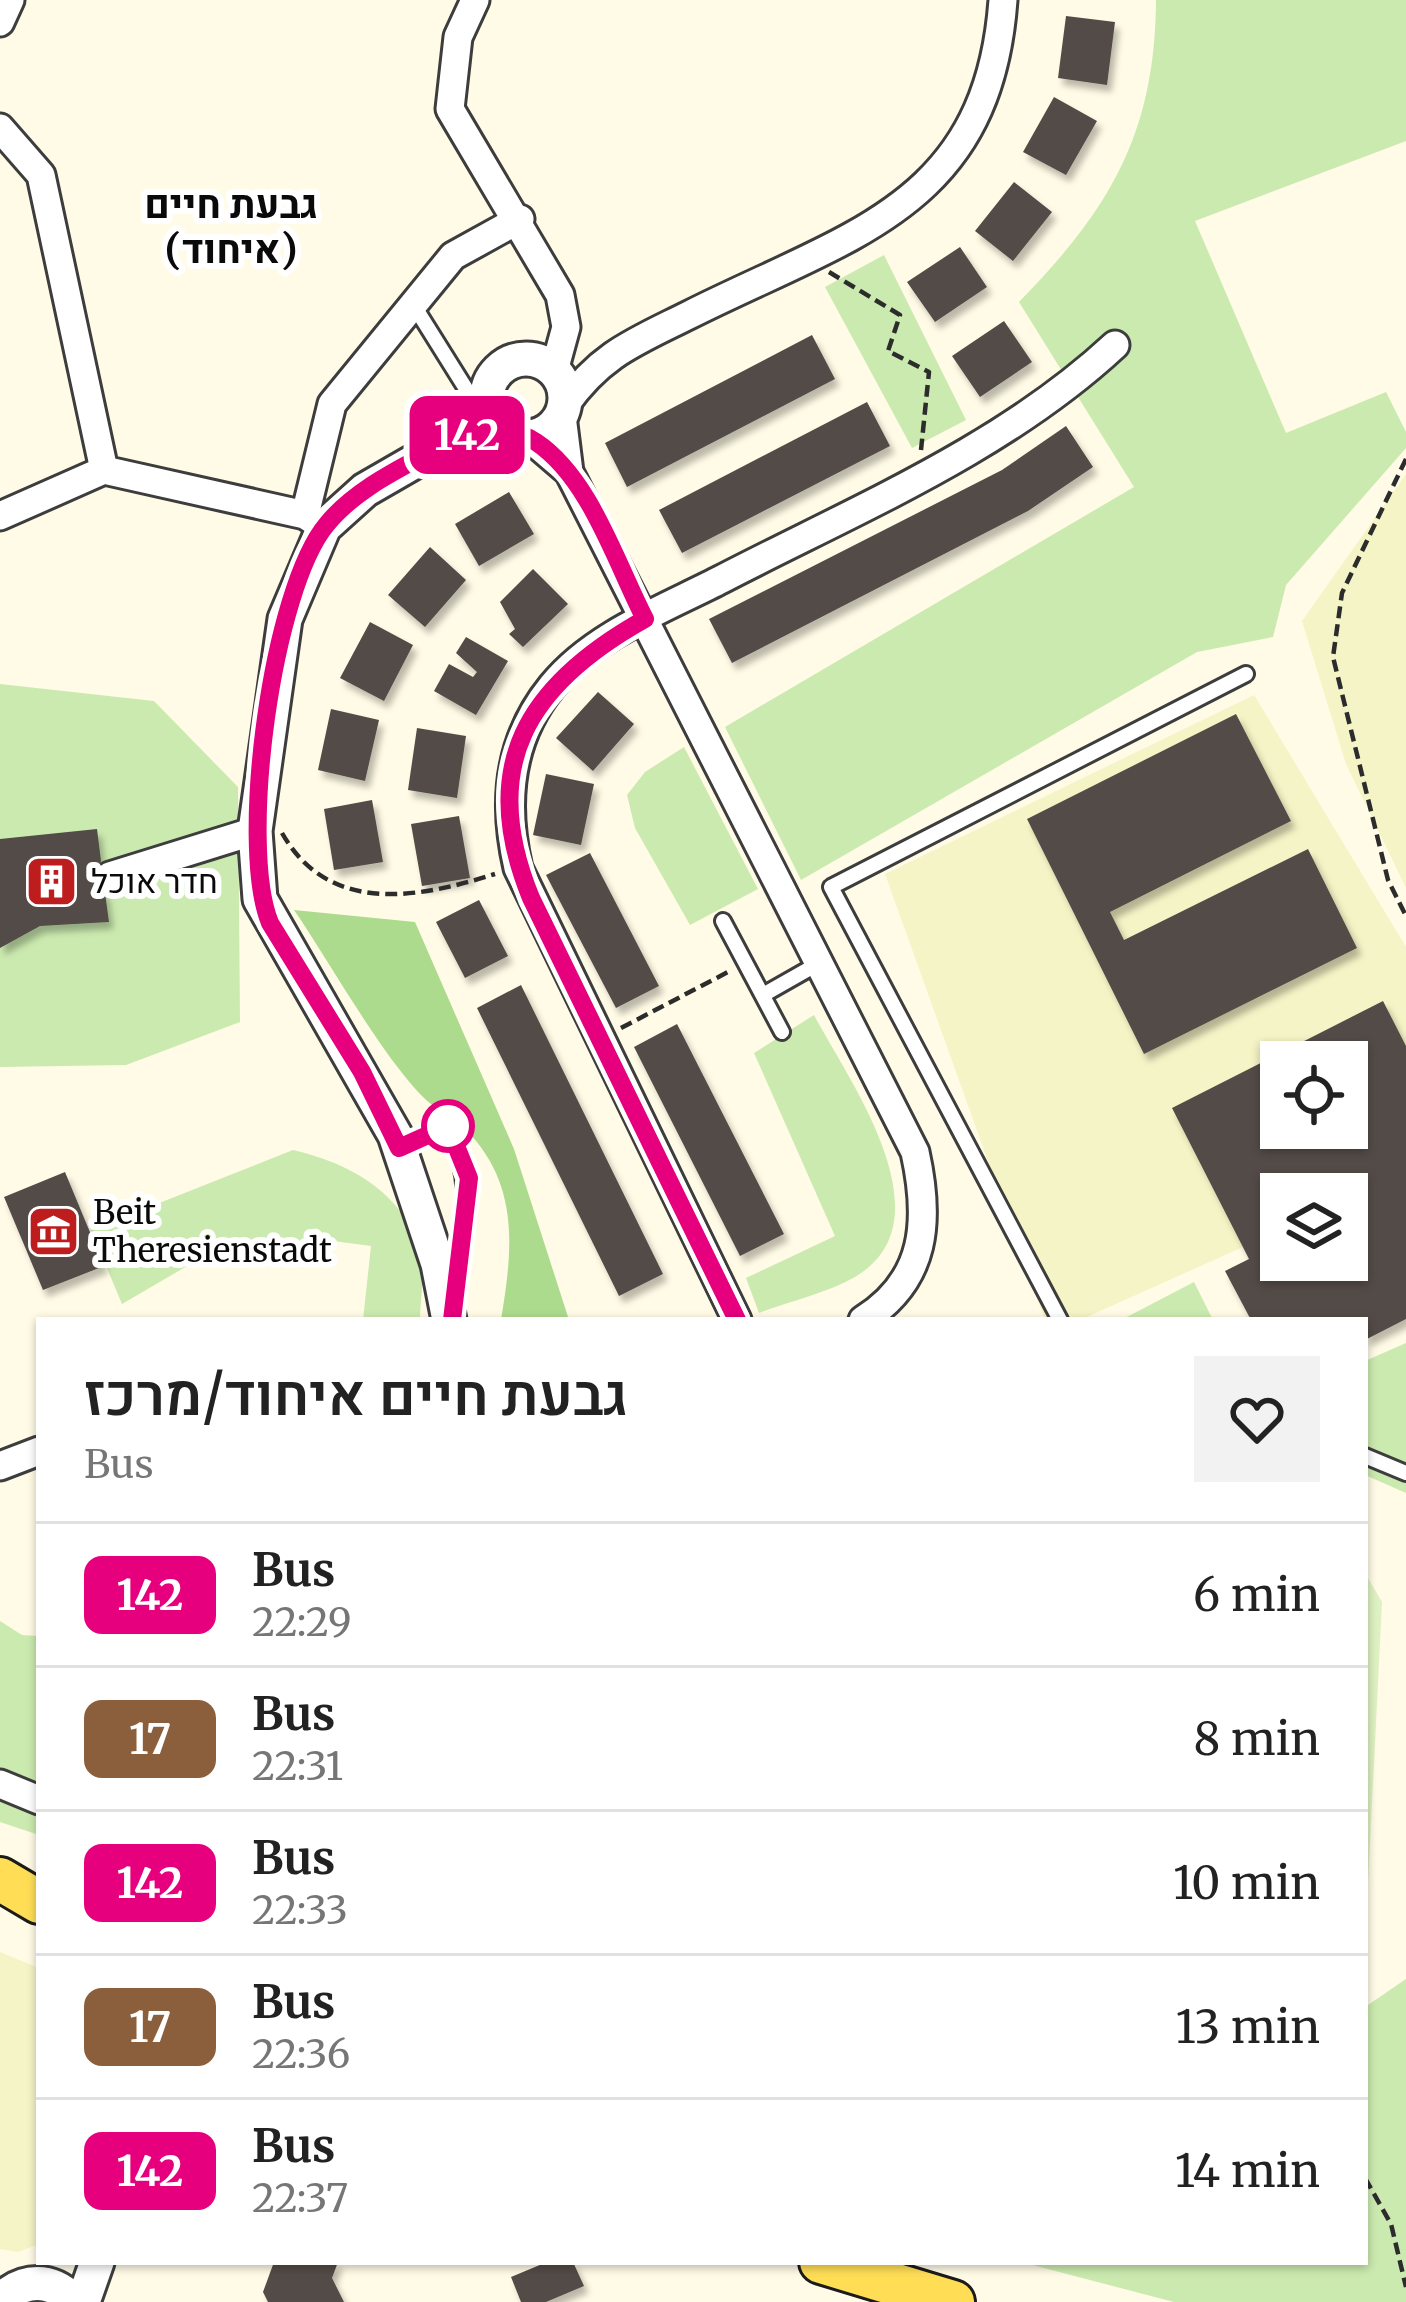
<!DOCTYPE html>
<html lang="en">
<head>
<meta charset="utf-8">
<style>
  :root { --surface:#fff; --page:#f2f2f2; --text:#222; --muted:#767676; --line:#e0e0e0 }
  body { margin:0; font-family:Merriweather,Heebo,serif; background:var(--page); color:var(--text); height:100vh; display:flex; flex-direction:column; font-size:45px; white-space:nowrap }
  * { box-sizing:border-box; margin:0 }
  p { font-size:39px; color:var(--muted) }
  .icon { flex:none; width:66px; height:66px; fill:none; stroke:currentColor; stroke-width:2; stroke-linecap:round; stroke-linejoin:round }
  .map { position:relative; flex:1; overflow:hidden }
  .details { position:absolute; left:36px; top:1317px; width:1332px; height:948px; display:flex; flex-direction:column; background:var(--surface); border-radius:0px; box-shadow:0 3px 9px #0004 }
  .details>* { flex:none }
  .badge { padding:0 24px; border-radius:18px; font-size:42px; line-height:78px }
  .buttons { position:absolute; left:1260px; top:1041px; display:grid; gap:24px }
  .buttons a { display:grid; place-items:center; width:108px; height:108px; border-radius:0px; background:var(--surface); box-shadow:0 3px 9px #0004; font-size:60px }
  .map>.badge { position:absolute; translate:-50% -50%; box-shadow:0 0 0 6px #fff }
  .round { display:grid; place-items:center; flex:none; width:126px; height:126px; border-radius:0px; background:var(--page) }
  .headline { display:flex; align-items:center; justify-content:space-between; height:204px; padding:0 48px }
  h1 { font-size:57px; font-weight:600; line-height:90px }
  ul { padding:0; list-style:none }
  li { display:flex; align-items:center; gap:36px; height:144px; padding:0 48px; border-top:3px solid var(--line) }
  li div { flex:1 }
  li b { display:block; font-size:45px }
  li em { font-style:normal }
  li .badge { min-width:132px; font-weight:700; text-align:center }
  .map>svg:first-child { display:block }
  .farmland { fill:#f5f4c6; fill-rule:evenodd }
  .green { fill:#cbeaaf }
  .forest { fill:#addb8e }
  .pitch { fill:#def1c2 }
  .building { fill:#534b46; fill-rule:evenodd; filter:url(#shadow) }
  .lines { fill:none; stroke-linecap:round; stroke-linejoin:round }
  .service-casing { stroke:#3d3d3d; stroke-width:20 }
  .minor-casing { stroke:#3d3d3d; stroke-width:33 }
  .tertiary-casing { stroke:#3d3d3d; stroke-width:39 }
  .primary-casing { stroke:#1b1b1b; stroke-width:48 }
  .path { stroke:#2c2c2c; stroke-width:4.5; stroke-dasharray:12 6; stroke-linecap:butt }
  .service { stroke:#fff; stroke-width:14 }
  .minor { stroke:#fff; stroke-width:27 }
  .tertiary { stroke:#fff; stroke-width:33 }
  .primary { stroke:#ffde56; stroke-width:42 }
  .line-casing { stroke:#fff; stroke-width:27 }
  .line { stroke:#e6007e; stroke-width:18 }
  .stop-dot { fill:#fff; stroke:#e6007e; stroke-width:6 }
  .labels { text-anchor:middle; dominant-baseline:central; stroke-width:12; stroke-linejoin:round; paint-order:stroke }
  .poi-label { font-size:33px; fill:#0a0a0a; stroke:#fff; text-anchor:start }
  .quarter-label { font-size:39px; font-weight:bold; fill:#0a0a0a; stroke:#fff }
</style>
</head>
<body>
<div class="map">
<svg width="1406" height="2302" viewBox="0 0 1406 2302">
  <defs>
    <filter id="shadow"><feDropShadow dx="4.5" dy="7" stdDeviation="3" flood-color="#0004"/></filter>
  </defs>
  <rect width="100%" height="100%" fill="#fffbe6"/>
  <path class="farmland" d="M 1406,474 L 1406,888 L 1346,764 L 1302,621 Z
    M 1254,695 L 1406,947 L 1406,1174 L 1347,1194 L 1281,1194 L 1281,1230 L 1080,1320 L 1045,1320 L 885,874 ZM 1281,1062 L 1347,1062 L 1347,1128 L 1281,1128 Z
    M 0,1952 L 39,1968 L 39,2244 L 18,2252 L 0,2249 Z"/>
  <path class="green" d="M 1156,0 L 1406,0 L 1406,141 L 1195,221 L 1286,433 L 1386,392 L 1406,432 L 1406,448 L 1286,585 L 1273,637 L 1197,652 L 801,880 L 725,727 L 1134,487 L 1019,302 C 1110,209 1155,134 1156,0 Z
    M 884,255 L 966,420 L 912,448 L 825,287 Z
    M 0,684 L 154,701 L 238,787 L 240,1022 L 126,1065 L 0,1067 Z
    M 684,747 L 758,889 L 690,925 L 635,828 L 627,795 L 645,772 Z
    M 814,1015 C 849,1081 951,1220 855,1277 C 827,1293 790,1301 759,1313 L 746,1278 L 835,1236 L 754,1053 Z
    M 293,1150 C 348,1163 395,1188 419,1243 C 427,1263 420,1299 420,1320 L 363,1320 L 371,1246 L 326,1240 L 223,1245 L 122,1304 L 91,1230 Z
    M 1194,1282 L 1213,1320 L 1121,1320 Z
    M 1406,1343 L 1406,1493 L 1365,1475 L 1365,1361 Z
    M 0,1621 L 22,1635 L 39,1636 L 39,1835 L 0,1822 Z
    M 1406,1979 L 1406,2302 L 1174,2302 L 1021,2262 L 1365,2262 L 1365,2007 Z"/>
  <path class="forest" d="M 294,910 L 415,922 L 514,1149 L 569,1320 L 501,1320 C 512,1253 520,1190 471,1135 C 456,1119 435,1110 420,1094 C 377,1048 331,964 294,910 Z"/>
  <path class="pitch" d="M 1365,1573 L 1382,1602 L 1365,1943 Z"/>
  <path class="building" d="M 1066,16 L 1115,22 L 1107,85 L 1058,78 Z
    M 1054,97 L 1097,121 L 1066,175 L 1023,152 Z
    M 1014,182 L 1052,212 L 1013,261 L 975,231 Z
    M 960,247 L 987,287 L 935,322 L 907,282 Z
    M 1004,321 L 1032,362 L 980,397 L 952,356 Z
    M 812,335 L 835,379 L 627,487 L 605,443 Z
    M 867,402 L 890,446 L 682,553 L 659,510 Z
    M 1066,426 L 1093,467 L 1028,511 L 732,663 L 709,619 L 1002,470 Z
    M 509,492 L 534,534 L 479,566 L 455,524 Z
    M 430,547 L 466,580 L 425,627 L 388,595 Z
    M 533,569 L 568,604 L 523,647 L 509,634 L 515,629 L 500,602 Z
    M 370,622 L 413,645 L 384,701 L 340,678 Z
    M 466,637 L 508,661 L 476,715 L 434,691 L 449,664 L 473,677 L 477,672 L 456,653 Z
    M 598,692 L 634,724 L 593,771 L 556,738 Z
    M 331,709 L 379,720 L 365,781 L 318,770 Z
    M 1236,714 L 1291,821 L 1110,912 L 1124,940 L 1308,849 L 1357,948 L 1144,1054 L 1027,819 Z
    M 417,728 L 466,736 L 457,798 L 408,790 Z
    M 546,774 L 594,784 L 581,845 L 533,835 Z
    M 372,800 L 383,862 L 334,870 L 324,809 Z
    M 459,816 L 470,878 L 422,886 L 411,824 Z
    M 97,829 L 101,861 L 93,880 L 105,893 L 109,922 L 40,926 L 0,948 L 0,839 Z
    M 590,853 L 659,986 L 616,1008 L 546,875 Z
    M 479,900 L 508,956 L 465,978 L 436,922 Z
    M 521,985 L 663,1274 L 619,1296 L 477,1008 Z
    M 1383,1001 L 1406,1046 L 1406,1319 L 1365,1340 L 1365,1320 L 1251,1320 L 1225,1271 L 1249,1259 L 1172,1108 ZM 1281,1062 L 1347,1062 L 1347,1128 L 1281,1128 ZM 1281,1194 L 1347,1194 L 1347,1260 L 1281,1260 Z
    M 677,1024 L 784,1234 L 740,1256 L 634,1047 Z
    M 65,1172 L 104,1266 L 43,1290 L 4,1197 Z
    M 274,2262 L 338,2262 L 332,2278 L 344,2302 L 268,2302 L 263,2292 Z
    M 547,2262 L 573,2262 L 584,2286 L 546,2302 L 521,2302 L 511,2277 Z"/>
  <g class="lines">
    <defs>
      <path id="service" d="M 413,304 L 478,408
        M 723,921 L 782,1032
        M 763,995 L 821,962
        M 399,1148 L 448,1126 C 476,1189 463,1225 456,1291
        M 1060,1320 L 831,887 L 1246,674
        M 1365,1456 L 1406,1473"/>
      <path id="minor" d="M 475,0 L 458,37 L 450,109 L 560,295 L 566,327 L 557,360
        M 0,22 L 10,0
        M 0,128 L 41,175 L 104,470 L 305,515 L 324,527
        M 565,405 C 601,354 635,342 689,315 C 850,234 988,207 1003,0
        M 562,416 L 569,472 L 915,1152 C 930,1220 927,1280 863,1320
        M 527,436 L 569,472
        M 305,515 L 332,404 L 453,256 L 520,219
        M 0,516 L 104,470
        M 110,876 L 255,831
        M 737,1320 L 518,868 C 503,803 508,740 552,686 C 593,635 666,608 722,579 C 857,509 1003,449 1115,345
        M 0,1466 L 39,1451
        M 0,1784 L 39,1800"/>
      <path id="tertiary" d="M487 398a39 39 0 1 1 78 0a39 39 0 1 1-78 0Z
        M 449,1320 L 438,1264 L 395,1135 L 260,899 L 255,831 L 285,619 L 324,527 L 365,490 L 450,441 L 484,432 L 509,433
        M 0,2301 C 23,2278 52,2277 74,2302
        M 83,2302 L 97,2262"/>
      <path id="primary" d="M 0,1879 L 39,1902
        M 821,2262 L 953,2302"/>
    </defs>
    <use href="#service" class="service-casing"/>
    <use href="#minor" class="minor-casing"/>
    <use href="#tertiary" class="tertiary-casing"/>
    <use href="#primary" class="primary-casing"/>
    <path class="path" d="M 829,272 L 900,315 L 888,351 L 929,372 L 921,450
      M 1406,459 L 1342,593 L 1333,657 L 1388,880 L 1406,916
      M 282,833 C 329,916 419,898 495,874
      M 621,1028 L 728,972
      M 1365,2178 L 1391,2224 L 1406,2287"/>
    <use href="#service" class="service"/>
    <use href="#minor" class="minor"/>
    <use href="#tertiary" class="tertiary"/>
    <use href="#primary" class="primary"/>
  </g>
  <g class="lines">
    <defs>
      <path id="line" d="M 452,1320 L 469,1178 L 448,1126 L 399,1148 L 362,1072 L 270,923 C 238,845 272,589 327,524 C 354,491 395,471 432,451 C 461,435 505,421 536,442 C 590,478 616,563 645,619 C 527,685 477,766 531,898 L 737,1320"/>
    </defs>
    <use href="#line" class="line-casing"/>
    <use href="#line" class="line"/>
  </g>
  <defs>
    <symbol id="building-square" viewBox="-11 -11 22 22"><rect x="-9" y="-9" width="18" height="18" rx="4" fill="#be1d1d" stroke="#fff"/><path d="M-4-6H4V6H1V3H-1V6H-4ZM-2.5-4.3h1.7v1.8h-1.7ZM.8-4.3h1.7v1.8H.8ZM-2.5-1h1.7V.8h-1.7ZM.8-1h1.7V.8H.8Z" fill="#fff"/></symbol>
    <symbol id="museum-square" viewBox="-11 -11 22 22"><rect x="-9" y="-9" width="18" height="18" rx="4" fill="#be1d1d" stroke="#fff"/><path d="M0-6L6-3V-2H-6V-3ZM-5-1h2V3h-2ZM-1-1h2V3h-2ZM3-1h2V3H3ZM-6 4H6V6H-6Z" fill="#fff"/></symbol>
  </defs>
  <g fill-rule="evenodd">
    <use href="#building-square" x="22" y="852" width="59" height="59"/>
    <use href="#museum-square" x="24" y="1202" width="59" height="59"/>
  </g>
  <circle class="stop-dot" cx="448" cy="1126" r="24"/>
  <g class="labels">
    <g class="poi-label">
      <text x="91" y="881">חדר אוכל</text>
      <text x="93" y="1212">Beit<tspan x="93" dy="38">Theresienstadt</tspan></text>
    </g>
    <g class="quarter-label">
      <text x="231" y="204">גבעת חיים<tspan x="231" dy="45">(איחוד)</tspan></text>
    </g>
  </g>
</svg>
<div class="buttons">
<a><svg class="icon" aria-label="locate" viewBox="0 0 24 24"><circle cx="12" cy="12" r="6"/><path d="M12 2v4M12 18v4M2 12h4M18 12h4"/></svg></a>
<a><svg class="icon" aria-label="layers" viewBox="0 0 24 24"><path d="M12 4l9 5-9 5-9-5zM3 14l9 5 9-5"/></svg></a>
</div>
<b class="badge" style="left:467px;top:435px;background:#e6007e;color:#fff">142</b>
<section class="details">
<div class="headline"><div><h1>גבעת חיים איחוד/מרכז</h1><p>Bus</p></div><a class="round"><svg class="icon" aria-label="heart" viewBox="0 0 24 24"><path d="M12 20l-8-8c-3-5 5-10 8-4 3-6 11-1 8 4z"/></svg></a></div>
<ul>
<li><span class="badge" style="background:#e6007e;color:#fff">142</span><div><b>Bus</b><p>22:29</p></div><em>6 min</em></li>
<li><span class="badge" style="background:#8b5e3c;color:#fff">17</span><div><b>Bus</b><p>22:31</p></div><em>8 min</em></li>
<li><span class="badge" style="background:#e6007e;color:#fff">142</span><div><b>Bus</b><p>22:33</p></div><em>10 min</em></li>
<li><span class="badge" style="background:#8b5e3c;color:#fff">17</span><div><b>Bus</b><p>22:36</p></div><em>13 min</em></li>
<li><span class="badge" style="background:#e6007e;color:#fff">142</span><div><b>Bus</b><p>22:37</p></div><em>14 min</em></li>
</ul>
</section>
</div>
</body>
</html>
